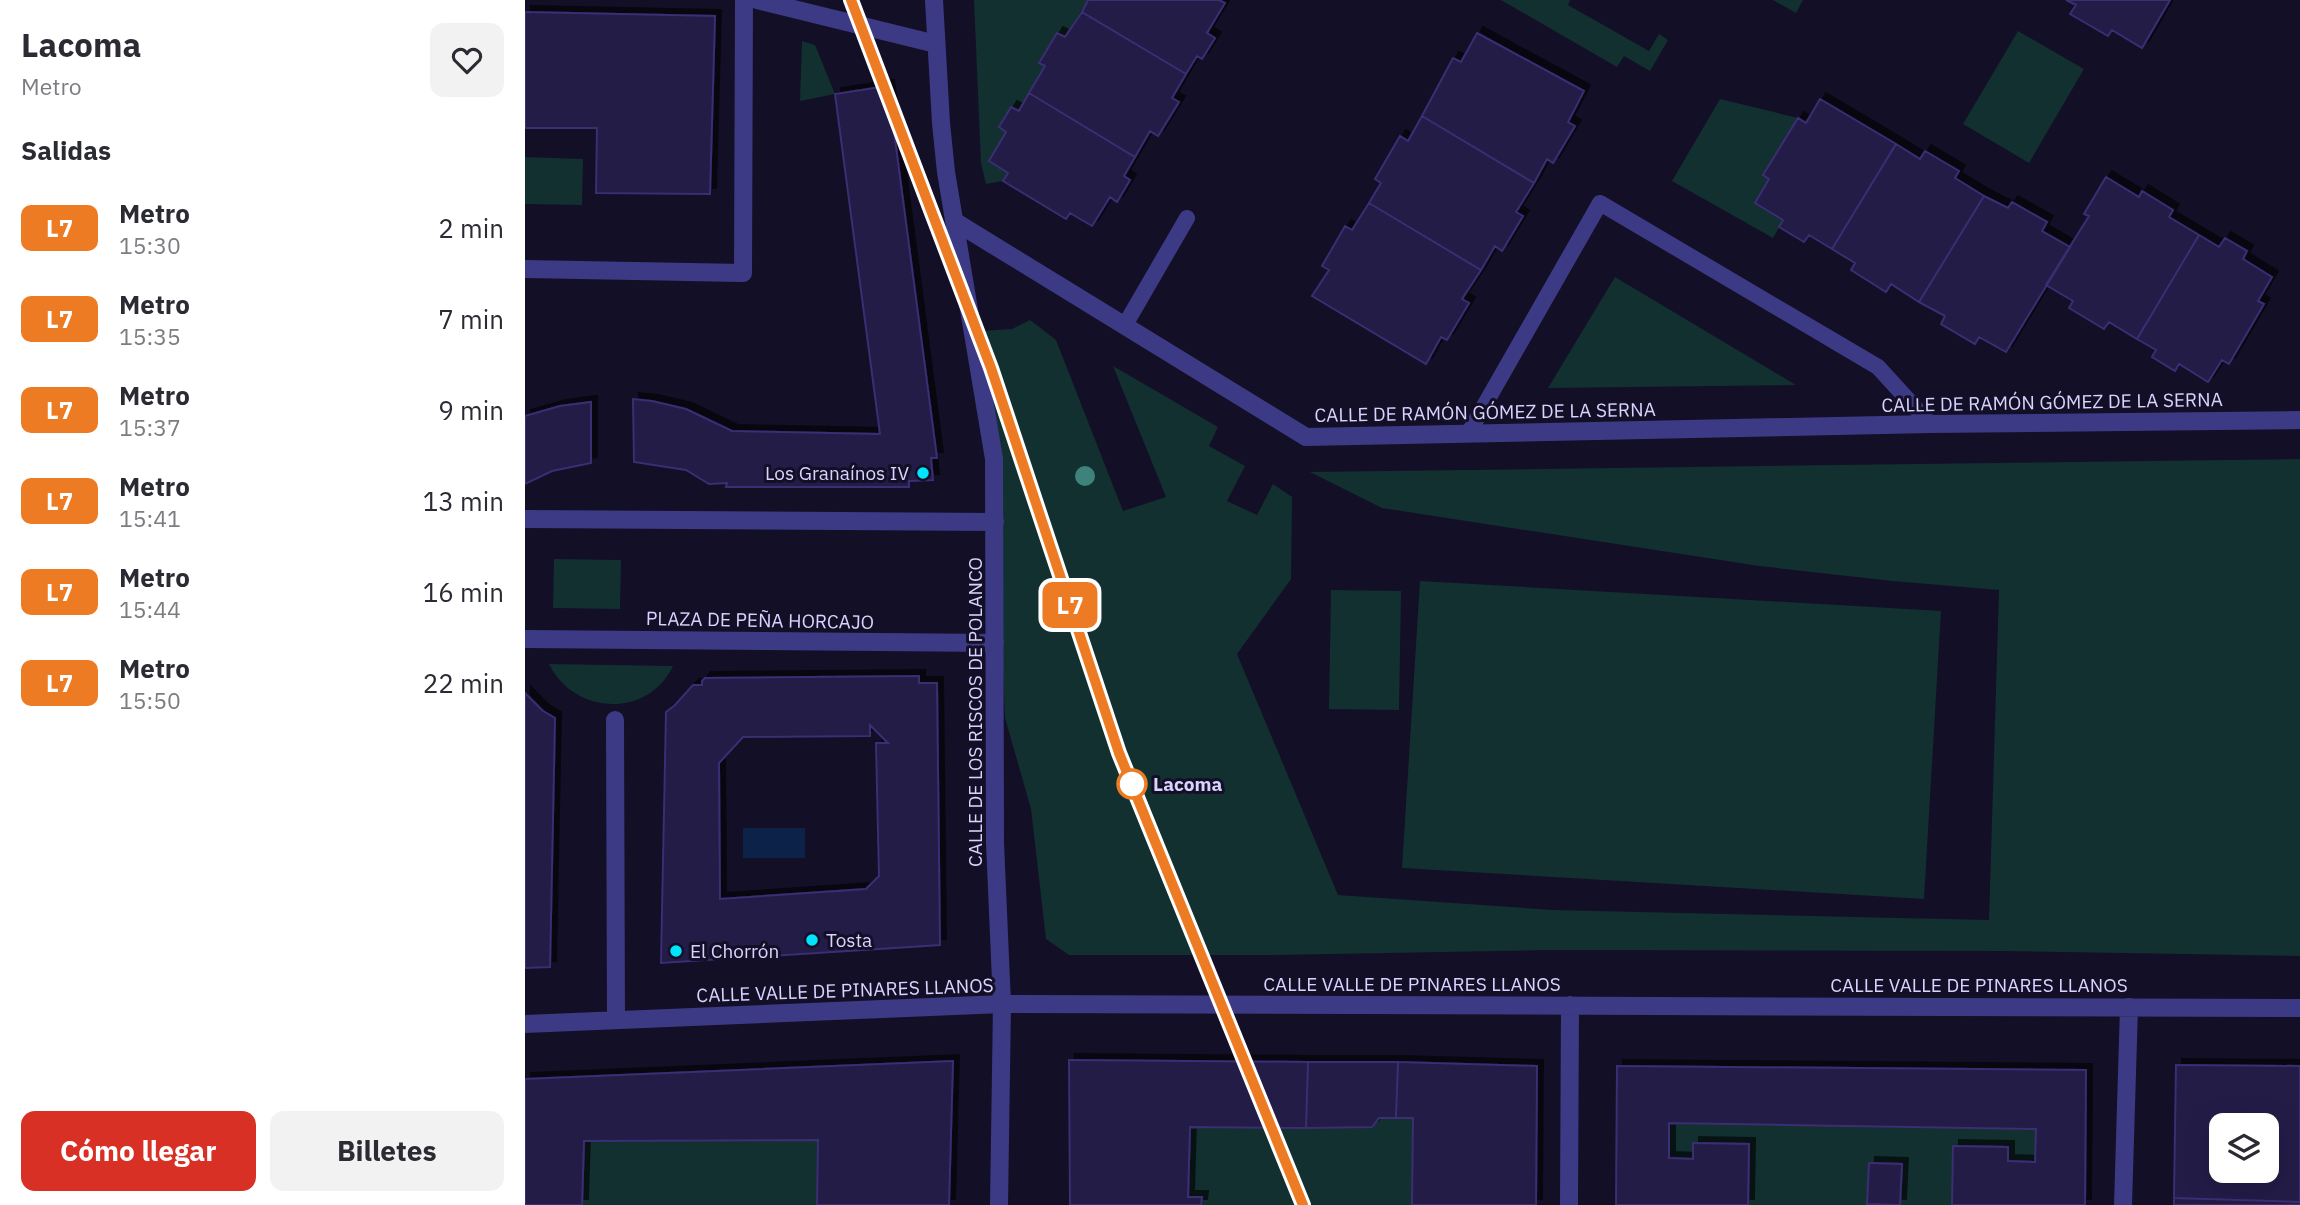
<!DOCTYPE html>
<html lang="es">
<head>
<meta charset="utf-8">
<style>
  :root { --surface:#fff; --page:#f2f2f3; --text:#2b2b33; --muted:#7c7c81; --accent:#d93025 }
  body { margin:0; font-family:"IBM Plex Sans",sans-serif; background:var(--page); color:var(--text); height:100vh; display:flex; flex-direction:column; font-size:26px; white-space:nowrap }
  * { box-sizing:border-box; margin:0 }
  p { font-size:23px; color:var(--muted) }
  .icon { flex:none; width:38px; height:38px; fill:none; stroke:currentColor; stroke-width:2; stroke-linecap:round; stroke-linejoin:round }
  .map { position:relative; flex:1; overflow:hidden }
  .details { display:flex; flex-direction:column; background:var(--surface); width:525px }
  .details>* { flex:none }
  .badge { padding:0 14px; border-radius:10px; font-size:24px; line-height:46px }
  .fabs { position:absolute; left:1684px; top:1113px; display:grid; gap:14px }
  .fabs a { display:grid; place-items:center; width:70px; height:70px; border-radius:14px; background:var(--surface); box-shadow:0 7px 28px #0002; font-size:35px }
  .map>.badge { position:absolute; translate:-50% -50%; box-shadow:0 0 0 4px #fff }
  h2 { padding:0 21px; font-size:26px; line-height:63px }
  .round { display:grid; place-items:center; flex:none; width:74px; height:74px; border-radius:14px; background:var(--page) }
  .headline { display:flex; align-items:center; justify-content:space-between; height:119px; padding:0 21px }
  h1 { font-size:33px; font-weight:800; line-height:52px }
  .action { display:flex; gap:14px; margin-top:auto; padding:14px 21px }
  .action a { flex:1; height:80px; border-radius:14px; background:var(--accent); color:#fff; font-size:28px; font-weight:800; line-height:80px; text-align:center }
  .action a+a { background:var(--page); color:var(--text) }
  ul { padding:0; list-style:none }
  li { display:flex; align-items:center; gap:21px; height:91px; padding:0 21px }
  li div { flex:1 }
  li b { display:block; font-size:26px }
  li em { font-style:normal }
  li .badge { min-width:77px; font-weight:700; text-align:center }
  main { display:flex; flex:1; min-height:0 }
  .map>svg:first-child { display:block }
  .green { fill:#12302f }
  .water { fill:#0c2248 }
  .building { fill:#241b47; stroke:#3b2d73; stroke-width:2; fill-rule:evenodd; filter:url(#shadow) }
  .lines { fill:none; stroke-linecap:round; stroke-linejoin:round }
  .lane { stroke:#3d3a85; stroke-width:16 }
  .street { stroke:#3d3a85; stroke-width:18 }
  .tree { fill:#3d827b }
  .line-casing { stroke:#fff; stroke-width:16 }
  .line { stroke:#ed7b24; stroke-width:10 }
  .poi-dot { fill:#00e5ff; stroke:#130f26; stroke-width:2.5 }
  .stop-dot { fill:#fff; stroke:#ed7b24; stroke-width:3.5 }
  .labels { text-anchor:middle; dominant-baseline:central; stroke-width:6; stroke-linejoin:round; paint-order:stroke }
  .street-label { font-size:19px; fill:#d9d4ff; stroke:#130f26 }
  .poi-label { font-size:19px; fill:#d9d4ff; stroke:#130f26; text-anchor:start }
  .stop-label { font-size:19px; font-weight:bold; fill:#d9d4ff; stroke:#130f26; text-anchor:start }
</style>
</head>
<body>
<main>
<section class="details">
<div class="headline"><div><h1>Lacoma</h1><p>Metro</p></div><a class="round"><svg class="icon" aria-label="heart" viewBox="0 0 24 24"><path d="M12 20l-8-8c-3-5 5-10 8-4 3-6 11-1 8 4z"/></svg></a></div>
<h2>Salidas</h2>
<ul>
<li><span class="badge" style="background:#ed7b24;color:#fff">L7</span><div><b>Metro</b><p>15:30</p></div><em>2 min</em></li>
<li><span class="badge" style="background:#ed7b24;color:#fff">L7</span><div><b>Metro</b><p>15:35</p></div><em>7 min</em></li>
<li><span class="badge" style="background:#ed7b24;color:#fff">L7</span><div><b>Metro</b><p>15:37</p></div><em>9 min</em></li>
<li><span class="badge" style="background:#ed7b24;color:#fff">L7</span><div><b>Metro</b><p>15:41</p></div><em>13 min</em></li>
<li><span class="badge" style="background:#ed7b24;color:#fff">L7</span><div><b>Metro</b><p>15:44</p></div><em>16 min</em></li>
<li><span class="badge" style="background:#ed7b24;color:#fff">L7</span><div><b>Metro</b><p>15:50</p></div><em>22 min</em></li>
</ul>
<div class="action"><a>Cómo llegar</a><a>Billetes</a></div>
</section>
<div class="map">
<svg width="1775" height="1205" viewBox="0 0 1775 1205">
  <defs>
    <filter id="shadow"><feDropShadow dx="6" dy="-6" stdDeviation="0" flood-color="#0009"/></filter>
  </defs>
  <rect width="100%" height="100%" fill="#130f26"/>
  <path class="green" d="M 449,0 L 563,0 L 540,37 L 532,33 L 514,63 L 520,66 L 494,111 L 486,107 L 474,127 L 481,132 L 464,161 L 483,173 L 478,181 L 461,184 L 456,163 Z
    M 976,0 L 1045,0 L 1043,5 L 1124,51 L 1134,34 L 1143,40 L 1125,71 L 1099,56 L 1092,67 Z
    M 1248,0 L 1278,0 L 1271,13 Z
    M 1493,31 L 1559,69 L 1504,163 L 1438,124 Z
    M 277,41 L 290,45 L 310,94 L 275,101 Z
    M 1195,99 L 1273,118 L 1238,175 L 1244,179 L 1230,203 L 1258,220 L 1248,238 L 1147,181 Z
    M 0,157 L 58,159 L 57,205 L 0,204 Z
    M 1090,277 L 1271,385 L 1023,388 Z
    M 505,320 L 531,340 L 598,511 L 641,497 L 588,366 L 693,427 L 684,446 L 720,466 L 702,501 L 732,515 L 748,484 L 767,497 L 766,579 L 712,654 L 813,895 L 1028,910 L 1464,920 L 1474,590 L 1367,581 L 1234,566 L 857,508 L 785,472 L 1775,459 L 1775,956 L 1477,951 L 1024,950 L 751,955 L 544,955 L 521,939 L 506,809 L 480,718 L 474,574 L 456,331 L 487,329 Z
    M 29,559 L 96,560 L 95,609 L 28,608 Z
    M 895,581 L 1416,611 L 1399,899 L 877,868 Z
    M 806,590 L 876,591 L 874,710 L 804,709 Z
    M 24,664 L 148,666 C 123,719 49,715 24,664 Z
    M 854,1118 L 888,1118 L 887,1205 L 676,1205 L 676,1197 L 663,1197 L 665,1127 L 846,1127 Z
    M 1144,1123 L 1511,1129 L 1510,1162 L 1483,1161 L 1483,1147 L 1428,1146 L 1427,1205 L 1223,1205 L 1168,1159 L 1144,1158 Z
    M 293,1140 L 292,1205 L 57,1205 L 59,1141 Z"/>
  <path class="water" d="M 218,828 L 280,828 L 280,858 L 218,858 Z"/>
  <path class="building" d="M 563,0 L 694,0 L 700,3 L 682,33 L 690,38 L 677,59 L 672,56 L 661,74 L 557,12 Z
    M 1541,0 L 1645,0 L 1617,48 L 1587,30 L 1583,36 L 1545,14 L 1551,5 Z
    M 0,12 L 190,16 L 185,194 L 71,193 L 72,128 L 0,128 Z
    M 557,12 L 661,74 L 647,98 L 654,102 L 633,136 L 625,131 L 610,157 L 504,93 L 520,66 L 514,63 L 532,33 L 540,37 Z
    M 952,33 L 1059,91 L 1043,122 L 1050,126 L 1028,163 L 1022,159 L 1009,183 L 897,116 L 928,58 L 936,62 Z
    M 363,86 L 412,458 L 406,458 L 408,480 L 384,481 L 384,487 L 201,487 L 202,483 L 184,484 L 161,470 L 109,462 L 108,399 L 127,401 L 161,409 L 207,431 L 355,434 L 310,94 Z
    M 504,93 L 610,157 L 599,176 L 605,180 L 592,202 L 585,197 L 567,226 L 545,213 L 541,219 L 478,181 L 483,173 L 464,161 L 481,132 L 474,127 L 486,107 L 494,111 Z
    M 1295,99 L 1371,144 L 1307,249 L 1284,235 L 1279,242 L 1254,227 L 1258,220 L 1230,203 L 1244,179 L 1238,175 L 1273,118 L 1281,123 Z
    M 897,116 L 1009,183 L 991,212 L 998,216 L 977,251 L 970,246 L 956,270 L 844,203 L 856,183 L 850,179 L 875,136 L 883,141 Z
    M 1371,144 L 1395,159 L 1400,151 L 1434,171 L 1430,178 L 1459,196 L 1394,302 L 1366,284 L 1361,292 L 1326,270 L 1330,263 L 1307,249 Z
    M 1581,177 L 1614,197 L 1617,191 L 1648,210 L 1644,217 L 1674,235 L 1612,339 L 1584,322 L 1579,329 L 1544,308 L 1548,301 L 1521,285 L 1564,216 L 1559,214 Z
    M 1459,196 L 1483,208 L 1487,202 L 1522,222 L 1517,231 L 1545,247 L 1481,352 L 1454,337 L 1450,344 L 1416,324 L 1420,316 L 1394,302 Z
    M 844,203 L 956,270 L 937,299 L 944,303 L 922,340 L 916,337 L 901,364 L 787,296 L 804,270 L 797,266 L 820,226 L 827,230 Z
    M 1674,235 L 1694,247 L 1700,238 L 1722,251 L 1718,259 L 1747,277 L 1733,301 L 1739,304 L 1704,364 L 1697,360 L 1683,382 L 1654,364 L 1650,371 L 1627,357 L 1631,350 L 1612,339 Z
    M 66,402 L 66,463 L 27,471 L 0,484 L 0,416 L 35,406 Z
    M 394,676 L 394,683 L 412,683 L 415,945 L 136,963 L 141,712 L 150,705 L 168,685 L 177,685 L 177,681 L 180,678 ZM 345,725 L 363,743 L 351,743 L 354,876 L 341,889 L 195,899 L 194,763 L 218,737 L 345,736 Z
    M 0,693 L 18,711 L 30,718 L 25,967 L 0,968 Z
    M 544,1060 L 783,1062 L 781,1128 L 665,1127 L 663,1197 L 677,1197 L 676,1205 L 545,1205 Z
    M 428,1061 L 424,1205 L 292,1205 L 293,1140 L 59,1141 L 57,1205 L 0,1205 L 0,1079 Z
    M 783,1062 L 873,1062 L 871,1118 L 854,1118 L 847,1127 L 781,1128 Z
    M 873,1062 L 1012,1066 L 1011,1205 L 887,1205 L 888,1118 L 871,1118 Z
    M 1651,1065 L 1775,1066 L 1775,1202 L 1649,1198 ZM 1696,1125 L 1741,1125 L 1741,1171 L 1696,1171 Z
    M 1092,1066 L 1561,1070 L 1560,1205 L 1427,1205 L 1428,1146 L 1483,1147 L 1483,1161 L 1510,1162 L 1511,1129 L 1144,1123 L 1144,1158 L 1168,1159 L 1168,1143 L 1224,1144 L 1223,1205 L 1091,1205 Z
    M 1344,1163 L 1377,1164 L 1375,1205 L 1342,1204 Z
    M 1649,1198 L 1775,1202 L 1775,1205 L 1649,1205 Z"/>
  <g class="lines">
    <path class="lane" d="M 600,325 L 662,218
      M 943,434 L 1075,203 L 1353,367 L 1405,424"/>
    <path class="street" d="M 232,0 L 411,44
      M 409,0 L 416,123 L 421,172 L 469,459 L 470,843 L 477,1004 L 474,1205
      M 429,221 L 781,437 L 1405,424 L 1775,420
      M 0,269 L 218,273 L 219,0
      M 0,519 L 470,522
      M 0,639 L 470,643
      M 90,720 L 91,1020
      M 0,1024 L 477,1004 L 1775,1008
      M 1044,1205 L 1045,1005
      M 1598,1205 L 1604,1007"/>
  </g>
  <circle class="tree" cx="560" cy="476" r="10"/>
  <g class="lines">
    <defs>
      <path id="line" d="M 326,0 L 466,368 L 594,753 L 778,1205"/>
    </defs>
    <use href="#line" class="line-casing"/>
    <use href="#line" class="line"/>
  </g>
  <g class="poi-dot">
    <circle cx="398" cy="473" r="7"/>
    <circle cx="287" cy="940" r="7"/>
    <circle cx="151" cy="951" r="7"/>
  </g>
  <circle class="stop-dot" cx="607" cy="784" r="14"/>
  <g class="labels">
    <g class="street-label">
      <text transform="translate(1527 402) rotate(-1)">CALLE DE RAMÓN GÓMEZ DE LA SERNA</text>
      <text transform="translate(960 412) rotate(-1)">CALLE DE RAMÓN GÓMEZ DE LA SERNA</text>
      <text transform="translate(235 620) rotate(1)">PLAZA DE PEÑA HORCAJO</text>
      <text transform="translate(450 712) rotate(-90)">CALLE DE LOS RISCOS DE POLANCO</text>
      <text x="887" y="984">CALLE VALLE DE PINARES LLANOS</text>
      <text x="1454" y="985">CALLE VALLE DE PINARES LLANOS</text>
      <text transform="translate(320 990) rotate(-2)">CALLE VALLE DE PINARES LLANOS</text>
    </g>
    <g class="poi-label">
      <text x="384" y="473" text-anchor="end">Los Granaínos IV</text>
      <text x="301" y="940">Tosta</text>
      <text x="165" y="951">El Chorrón</text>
    </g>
    <g class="stop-label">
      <text x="628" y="784">Lacoma</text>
    </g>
  </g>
</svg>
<div class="fabs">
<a><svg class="icon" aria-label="layers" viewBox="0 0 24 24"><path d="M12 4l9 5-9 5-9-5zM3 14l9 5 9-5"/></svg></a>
</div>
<b class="badge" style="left:545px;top:605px;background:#ed7b24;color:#fff">L7</b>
</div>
</main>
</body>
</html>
